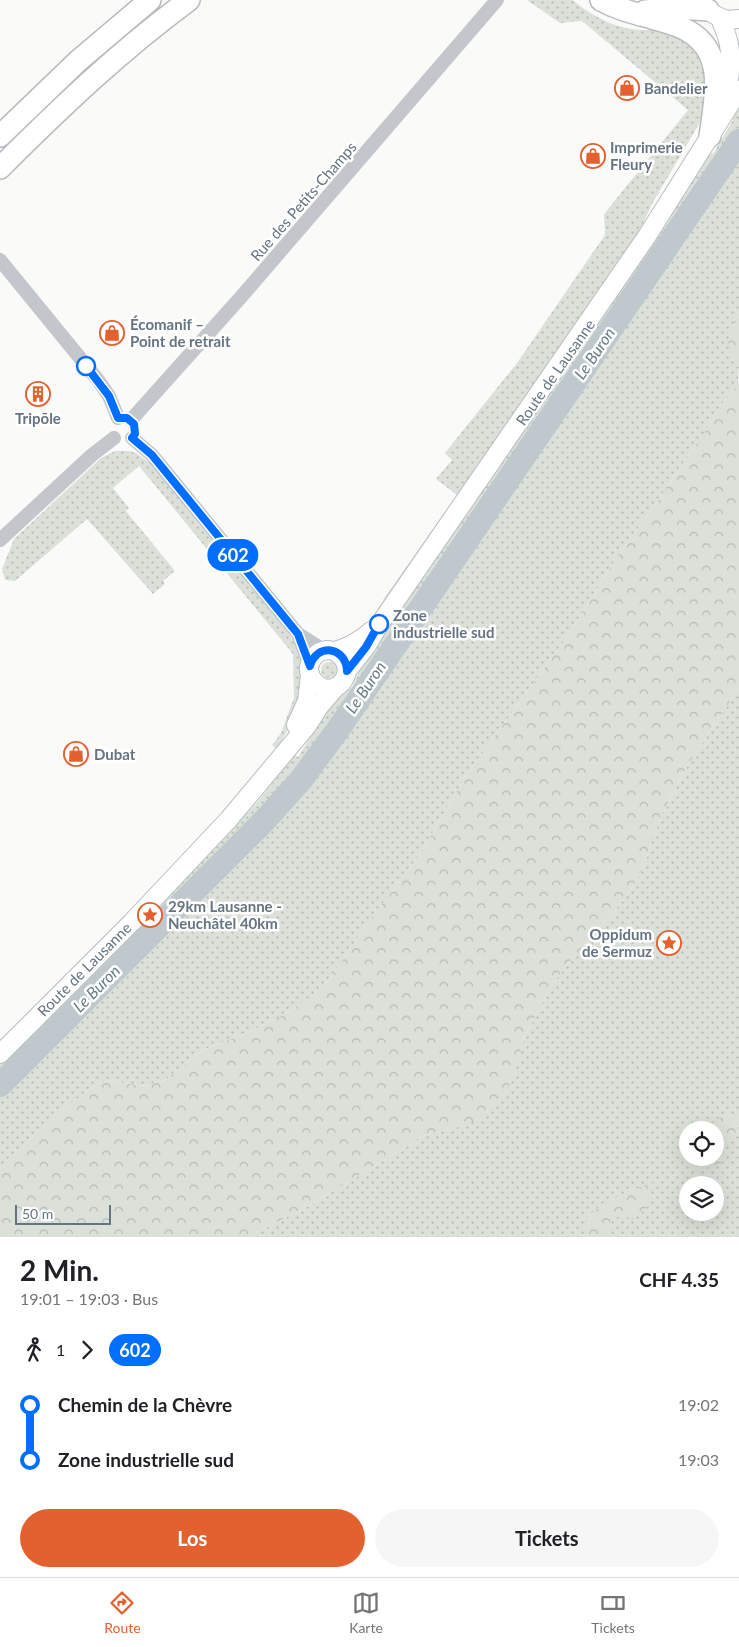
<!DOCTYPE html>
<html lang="de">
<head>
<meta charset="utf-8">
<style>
  :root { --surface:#fff; --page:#f6f6f6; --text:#202124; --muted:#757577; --line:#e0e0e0; --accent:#e2612f }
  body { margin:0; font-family:Lato,sans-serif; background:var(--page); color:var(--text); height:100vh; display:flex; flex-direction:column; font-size:19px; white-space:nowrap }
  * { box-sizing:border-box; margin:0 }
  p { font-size:16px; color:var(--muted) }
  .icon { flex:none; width:28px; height:28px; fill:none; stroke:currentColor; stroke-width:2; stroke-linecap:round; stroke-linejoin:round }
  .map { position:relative; height:1237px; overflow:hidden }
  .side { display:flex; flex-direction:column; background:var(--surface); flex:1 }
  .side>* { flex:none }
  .badge { padding:0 10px; border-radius:16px; font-size:18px; line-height:32px }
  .buttons { position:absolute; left:679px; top:1121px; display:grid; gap:10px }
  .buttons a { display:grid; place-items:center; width:45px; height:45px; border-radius:50%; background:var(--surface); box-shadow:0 5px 20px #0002; font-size:25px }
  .scale { position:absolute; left:15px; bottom:12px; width:96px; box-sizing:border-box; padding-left:5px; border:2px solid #657482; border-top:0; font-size:14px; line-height:18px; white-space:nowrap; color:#657482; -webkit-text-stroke:4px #fff; paint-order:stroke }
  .map>.badge { position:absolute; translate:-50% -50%; box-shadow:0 0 0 2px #fff }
  .legs { display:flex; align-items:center; gap:8px; height:55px; padding:0 20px; font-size:16px }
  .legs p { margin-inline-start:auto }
  .summary { display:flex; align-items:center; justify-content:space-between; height:85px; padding:0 20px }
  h1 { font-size:28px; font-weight:700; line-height:38px }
  .cta { display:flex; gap:10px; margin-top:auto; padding:10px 20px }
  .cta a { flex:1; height:58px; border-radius:30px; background:var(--accent); color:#fff; font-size:20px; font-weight:700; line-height:58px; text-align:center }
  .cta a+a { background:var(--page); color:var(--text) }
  ul { padding:0 20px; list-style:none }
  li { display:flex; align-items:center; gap:18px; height:55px; font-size:19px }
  li i { display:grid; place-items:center; width:8px; height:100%; margin:0 6px; background:currentColor }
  li i::after { content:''; width:12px; height:12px; margin:-6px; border:4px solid; border-radius:50%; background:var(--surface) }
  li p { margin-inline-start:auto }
  li:first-child i { background:linear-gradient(#0000 50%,currentColor 0) }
  li:last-child i { background:linear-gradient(currentColor 50%,#0000 0) }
  .tabs { display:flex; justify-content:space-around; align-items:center; height:70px; border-top:1px solid var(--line); background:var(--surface); font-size:14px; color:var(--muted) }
  .tabs a { display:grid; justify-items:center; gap:2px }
  .tabs .active { color:var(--accent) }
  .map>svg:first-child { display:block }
  .green { fill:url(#green-dots); fill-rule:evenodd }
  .forest { fill:url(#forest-crowns) }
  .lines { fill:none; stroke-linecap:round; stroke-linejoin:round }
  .river { stroke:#bec8cd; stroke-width:24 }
  .major-casing { stroke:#b9bdc1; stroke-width:20 }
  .highway-casing { stroke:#b9bcbf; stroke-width:24 }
  .minor { stroke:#c3c7cb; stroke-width:14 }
  .major { stroke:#fff; stroke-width:18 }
  .highway { stroke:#fff; stroke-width:21 }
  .line-1-casing { stroke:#fff; stroke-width:11 }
  .line-1 { stroke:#006fff; stroke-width:8 }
  .stop-1-dot { fill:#fff; stroke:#006fff; stroke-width:2.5 }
  .labels { text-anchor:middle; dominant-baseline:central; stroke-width:5; stroke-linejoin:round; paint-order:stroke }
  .poi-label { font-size:15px; font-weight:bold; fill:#657482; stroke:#fff; text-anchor:start }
  .street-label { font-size:15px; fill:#657482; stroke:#fff }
  .stop-label { font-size:15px; font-weight:bold; fill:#657482; stroke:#fff; text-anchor:start }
  .water-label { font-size:16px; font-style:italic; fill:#657a83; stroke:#fff }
</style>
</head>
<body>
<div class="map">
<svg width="739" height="1237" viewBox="0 0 739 1237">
  <defs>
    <pattern id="green-dots" width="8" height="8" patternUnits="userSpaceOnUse" patternTransform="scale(1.25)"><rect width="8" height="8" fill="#dbe1d9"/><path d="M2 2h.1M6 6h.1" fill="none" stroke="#b5bbb5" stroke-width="1.8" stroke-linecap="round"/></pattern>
    <pattern id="forest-crowns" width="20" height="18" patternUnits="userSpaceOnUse" patternTransform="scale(1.25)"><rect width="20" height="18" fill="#dbe1d9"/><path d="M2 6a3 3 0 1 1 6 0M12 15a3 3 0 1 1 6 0" fill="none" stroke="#b5bbb5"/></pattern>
  </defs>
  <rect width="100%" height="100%" fill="#fafaf8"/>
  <path class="green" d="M 527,0 L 573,0 C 591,16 618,30 643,30 C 652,30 664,27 673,31 C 680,34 701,55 708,61 L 702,119 L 652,204 L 638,234 L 385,602 L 383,600 L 457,495 L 436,479 L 452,460 L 445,453 L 517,363 L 605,235 L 604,214 L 688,110 L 582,21 L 560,23 Z
    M 739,101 L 739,311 C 730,333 723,345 739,367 L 738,384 L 722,404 L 710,424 L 662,495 L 615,560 L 567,637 L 466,776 L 420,854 L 364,928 L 329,980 L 310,997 L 285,1014 L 252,1031 L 203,1050 L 165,1080 L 145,1086 L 110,1081 L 99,1083 L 59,1112 L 0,1167 L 0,1054 L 216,846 L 258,801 L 295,755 L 298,757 L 331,704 L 353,686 L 360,669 L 365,660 L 376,650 L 373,647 L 383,635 L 709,152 L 713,154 L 733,120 L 730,118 Z
    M 115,451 L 129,451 L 136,453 L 150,463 L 212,539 L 211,545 L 207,549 L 139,466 L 113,488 L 129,508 L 126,511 L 175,571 L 163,581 L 165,584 L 153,594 L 87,519 L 15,581 L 5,580 L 2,569 L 14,539 L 101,458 Z
    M 221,556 L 226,556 L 288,633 C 316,673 301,713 276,749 L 272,745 L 281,733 L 294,698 L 293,654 L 216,560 Z
    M321 670a8 8 0 1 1 16 0a8 8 0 1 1-16 0Z
    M 739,688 L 739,1237 L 248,1237 L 303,1209 L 426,1135 L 458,1127 L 519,1055 L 524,1038 L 551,986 L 566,966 L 614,912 L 634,885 L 646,861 L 651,843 L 662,814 L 689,763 ZM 688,1130 L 715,1130 L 715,1158 L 688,1158 ZM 688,1185 L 715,1185 L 715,1212 L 688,1212 Z"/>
  <path class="forest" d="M 739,311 L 739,367 C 721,344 729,335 739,311 Z
    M 739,379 L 739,688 L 689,763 L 662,814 L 651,843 L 646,861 L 634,885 L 614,912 L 566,966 L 551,986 L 524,1038 L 514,1076 L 505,1094 L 479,1119 L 458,1127 L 426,1135 L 303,1209 L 248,1237 L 0,1237 L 0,1167 L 59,1112 L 99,1083 L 110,1081 L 145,1086 L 165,1080 L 203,1050 L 252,1031 L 285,1014 L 310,997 L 329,980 L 364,928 L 420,854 L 466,776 L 567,637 L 615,560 L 662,495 L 710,424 L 722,404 L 738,384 Z
    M 739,1113 C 739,1129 738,1140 723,1148 L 723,1162 L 706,1168 L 691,1171 L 692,1158 L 715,1158 L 715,1130 L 707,1130 C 715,1118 725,1115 739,1113 Z
    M 653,1182 L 645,1210 L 633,1219 L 621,1215 L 612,1220 L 609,1237 L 585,1237 L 585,1219 L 603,1203 Z"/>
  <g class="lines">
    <path class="river" d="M 0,1085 L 265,820 L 300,781 L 337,731 L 739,141"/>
    <defs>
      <path id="major" d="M 713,14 L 726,20 L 739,19
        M 720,18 C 723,27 728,36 729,45 C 733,65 728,86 724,106
        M 335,652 C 362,667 337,701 317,684 C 313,681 310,676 309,671 C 308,660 317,651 327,650 C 332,650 334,652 338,650 C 351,646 361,640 371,631
        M 347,671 L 366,647 L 379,625 L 647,236 L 739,90
        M 296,725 L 307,701 L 310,676
        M 0,1054 L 132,922 L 229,819 L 307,726 L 319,707 L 336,687"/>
      <path id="highway" d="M 601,0 C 617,9 634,13 652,18 C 664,22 677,24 688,31 C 727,53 715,100 710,136
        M 645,11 L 679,8 L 708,10
        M 0,136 L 78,61 L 150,0
        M 0,168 C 60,108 121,50 189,0"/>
    </defs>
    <use href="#major" class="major-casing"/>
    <use href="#highway" class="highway-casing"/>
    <path class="minor" d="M 0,260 L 98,380 L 109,396 L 118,418
      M 131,420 L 241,297 L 497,0
      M 132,438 L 152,455 L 298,634 L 325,651
      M 0,540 L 92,455 L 114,438
      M 298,634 L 310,666"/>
    <use href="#major" class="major"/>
    <use href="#highway" class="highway"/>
  </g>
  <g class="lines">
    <defs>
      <path id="line-1" d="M 86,366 L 109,396 L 118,418 L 127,418 L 134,424 L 135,434 L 132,438 L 152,455 L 298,634 L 310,666 C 317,642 346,647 347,671 L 366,647 L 379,624"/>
    </defs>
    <use href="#line-1" class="line-1-casing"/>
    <use href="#line-1" class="line-1"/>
  </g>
  <defs>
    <symbol id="shop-ring" viewBox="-11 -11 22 22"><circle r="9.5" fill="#fff" stroke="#e2612f" stroke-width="1.5"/><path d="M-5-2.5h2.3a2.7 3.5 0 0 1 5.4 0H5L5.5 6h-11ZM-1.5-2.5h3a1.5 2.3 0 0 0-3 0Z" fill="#e2612f"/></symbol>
    <symbol id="building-ring" viewBox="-11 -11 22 22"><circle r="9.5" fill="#fff" stroke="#e2612f" stroke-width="1.5"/><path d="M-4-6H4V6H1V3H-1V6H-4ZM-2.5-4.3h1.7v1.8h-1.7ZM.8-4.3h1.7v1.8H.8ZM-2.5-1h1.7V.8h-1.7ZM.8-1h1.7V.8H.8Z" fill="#e2612f"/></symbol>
    <symbol id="sight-ring" viewBox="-11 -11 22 22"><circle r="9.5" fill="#fff" stroke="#e2612f" stroke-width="1.5"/><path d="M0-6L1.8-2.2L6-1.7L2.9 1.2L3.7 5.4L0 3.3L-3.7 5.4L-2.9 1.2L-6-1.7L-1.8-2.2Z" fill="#e2612f"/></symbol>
  </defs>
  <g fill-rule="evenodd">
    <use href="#shop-ring" x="613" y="74" width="28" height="28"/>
    <use href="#shop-ring" x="579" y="142" width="28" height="28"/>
    <use href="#shop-ring" x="98" y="319" width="28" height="28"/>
    <use href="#building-ring" x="24" y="380" width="28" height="28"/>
    <use href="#shop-ring" x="62" y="740" width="28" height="28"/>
    <use href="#sight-ring" x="136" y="901" width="28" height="28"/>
    <use href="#sight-ring" x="655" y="929" width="28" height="28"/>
  </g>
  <g class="stop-1-dot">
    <circle cx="86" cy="366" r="9"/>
    <circle cx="379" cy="624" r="9"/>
  </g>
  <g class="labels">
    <g class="poi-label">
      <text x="644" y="88">Bandelier</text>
      <text x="610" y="147">Imprimerie<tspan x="610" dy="17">Fleury</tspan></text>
      <text x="130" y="324">Écomanif –<tspan x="130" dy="17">Point de retrait</tspan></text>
      <text x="38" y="418" text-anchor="middle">Tripōle</text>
      <text x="94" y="754">Dubat</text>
      <text x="168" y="906">29km Lausanne -<tspan x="168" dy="17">Neuchâtel 40km</tspan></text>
      <text x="652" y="934" text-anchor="end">Oppidum<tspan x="652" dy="17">de Sermuz</tspan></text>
    </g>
    <g class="street-label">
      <text transform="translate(303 201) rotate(-49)">Rue des Petits-Champs</text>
      <text transform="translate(555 372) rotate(-55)">Route de Lausanne</text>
      <text transform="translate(84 969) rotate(-45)">Route de Lausanne</text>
    </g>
    <g class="stop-label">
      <text x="393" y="615">Zone<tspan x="393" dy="17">industrielle sud</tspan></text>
    </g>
    <g class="water-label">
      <text transform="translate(594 353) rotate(-56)">Le Buron</text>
      <text transform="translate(365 687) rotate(-56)">Le Buron</text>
      <text transform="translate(96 988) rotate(-45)">Le Buron</text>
    </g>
  </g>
</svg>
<div class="buttons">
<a><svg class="icon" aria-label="locate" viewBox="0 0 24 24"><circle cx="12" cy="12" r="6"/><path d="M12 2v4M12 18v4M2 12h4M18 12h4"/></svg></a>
<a><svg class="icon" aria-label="layers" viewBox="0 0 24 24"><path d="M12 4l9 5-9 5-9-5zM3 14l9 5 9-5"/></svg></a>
</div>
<div class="scale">50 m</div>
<b class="badge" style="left:233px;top:555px;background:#006fff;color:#fff">602</b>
</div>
<section class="side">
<div class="summary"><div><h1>2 Min.</h1><p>19:01 – 19:03 · Bus</p></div><b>CHF 4.35</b></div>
<div class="legs"><svg class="icon" aria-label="walk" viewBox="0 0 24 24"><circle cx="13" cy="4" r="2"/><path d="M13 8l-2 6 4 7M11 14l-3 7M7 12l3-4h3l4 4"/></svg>1<svg class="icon" aria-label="forward" viewBox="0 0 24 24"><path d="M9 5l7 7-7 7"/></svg><b class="badge" style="background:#006fff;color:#fff">602</b></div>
<ul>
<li><i style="color:#006fff"></i><b>Chemin de la Chèvre</b><p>19:02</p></li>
<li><i style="color:#006fff"></i><b>Zone industrielle sud</b><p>19:03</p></li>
</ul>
<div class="cta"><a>Los</a><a>Tickets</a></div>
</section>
<nav class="tabs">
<a class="active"><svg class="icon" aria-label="directions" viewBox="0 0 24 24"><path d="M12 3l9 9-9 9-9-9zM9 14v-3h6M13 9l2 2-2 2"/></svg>Route</a>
<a><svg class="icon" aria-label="map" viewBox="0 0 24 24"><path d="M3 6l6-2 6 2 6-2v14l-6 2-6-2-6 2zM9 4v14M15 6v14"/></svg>Karte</a>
<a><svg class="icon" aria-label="tickets" viewBox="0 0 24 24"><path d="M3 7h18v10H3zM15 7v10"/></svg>Tickets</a>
</nav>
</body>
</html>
